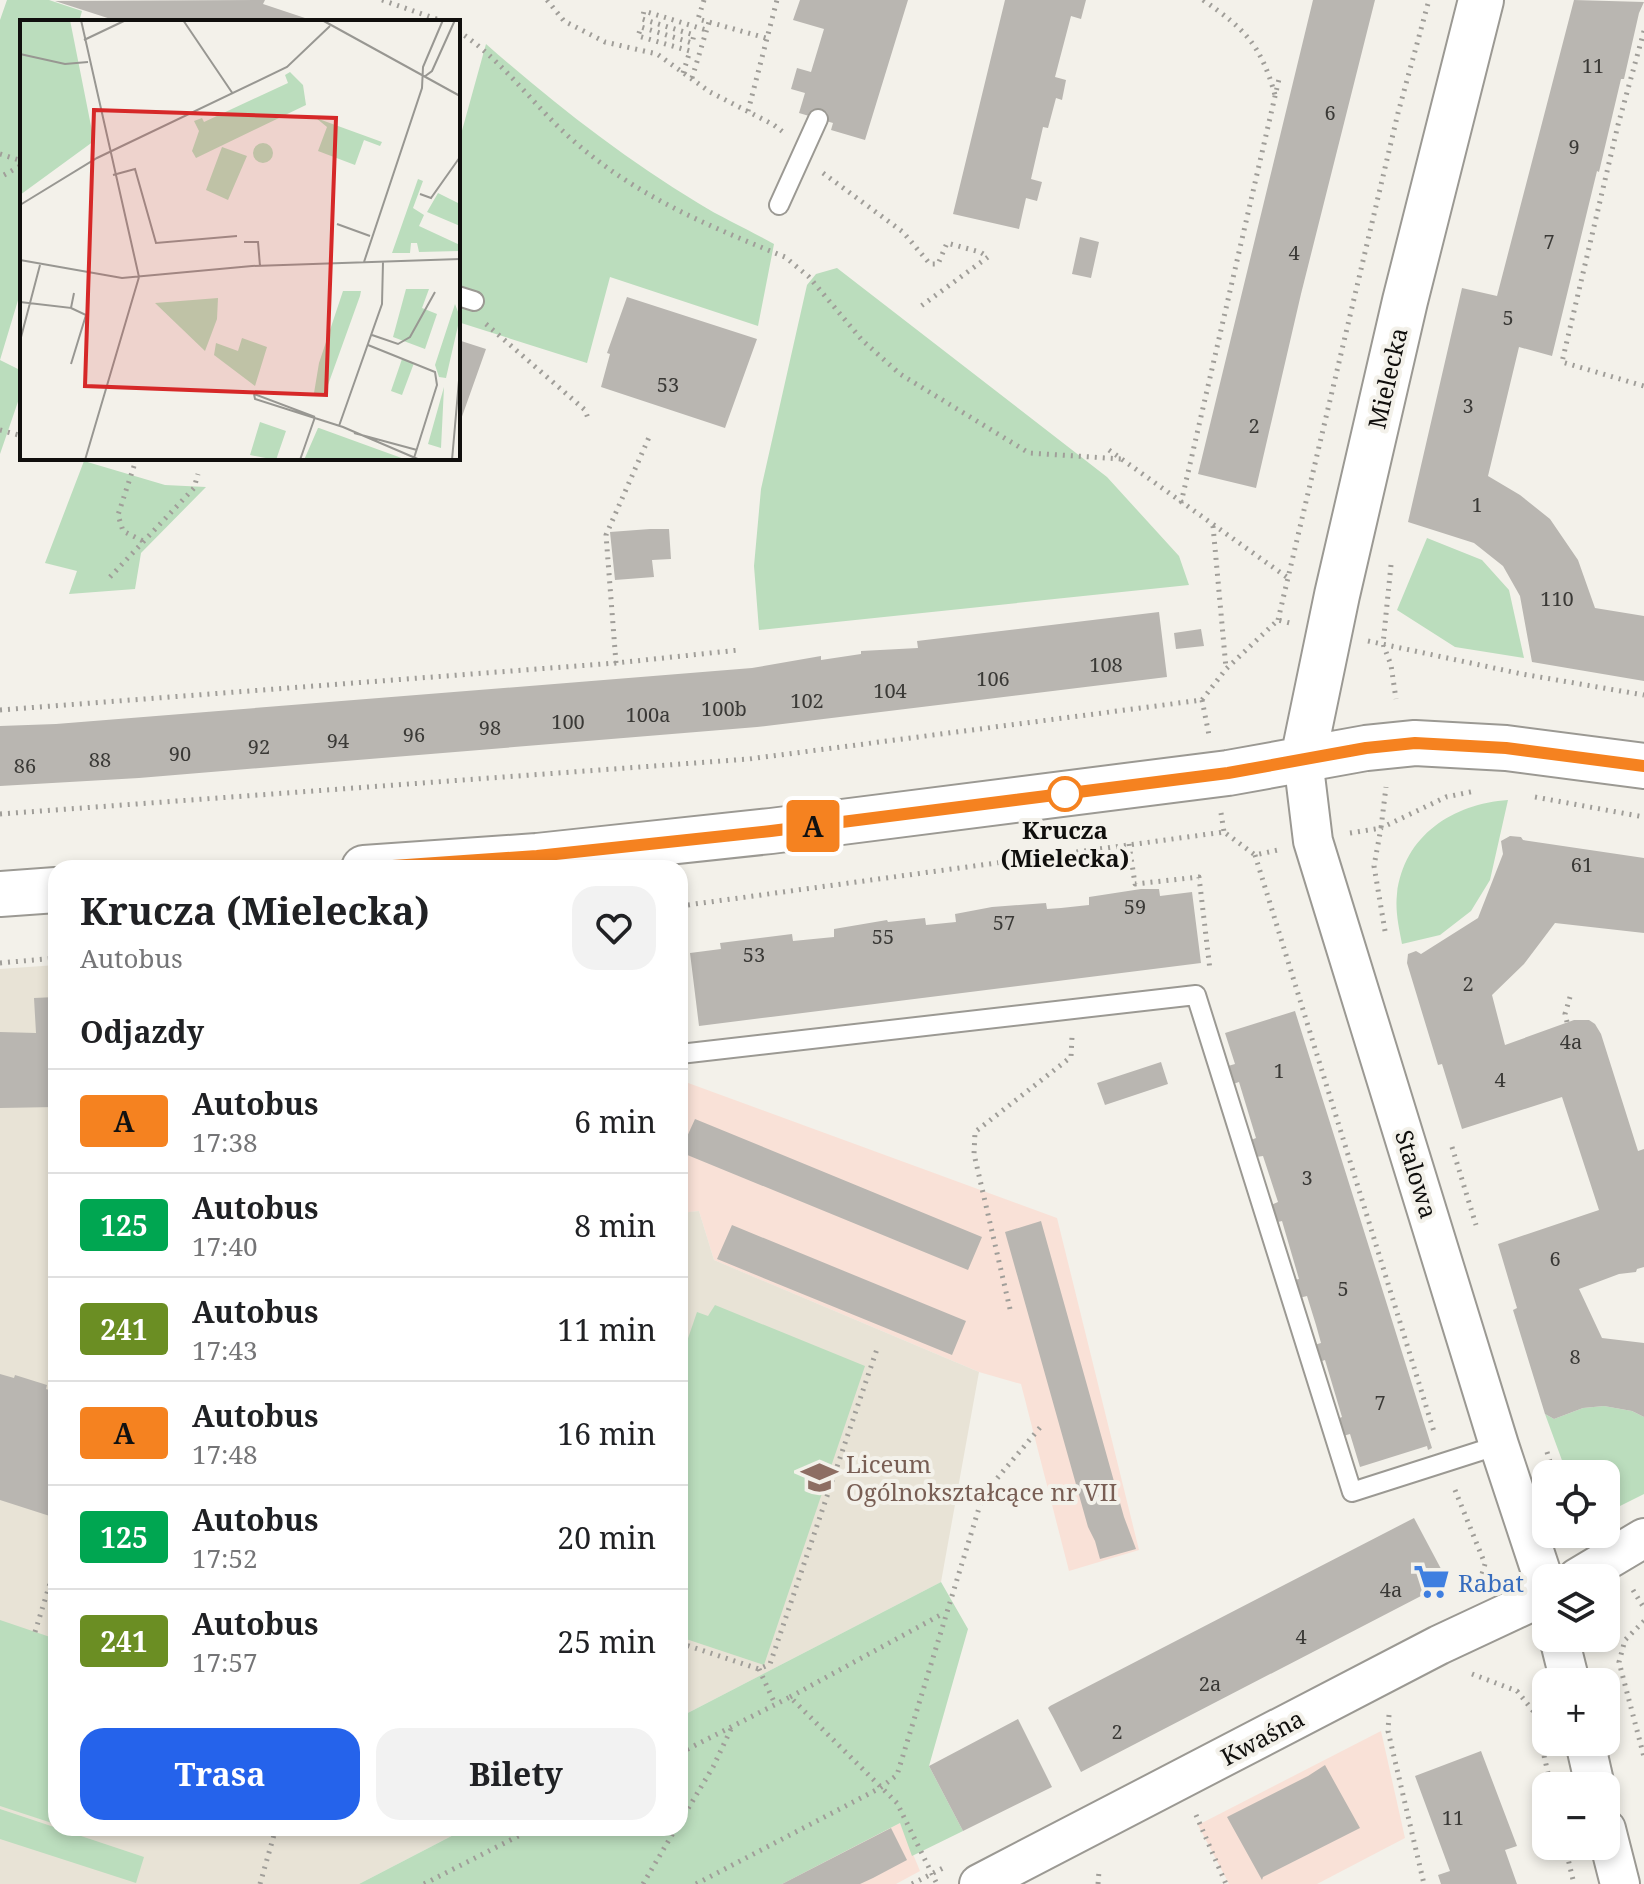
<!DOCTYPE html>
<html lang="pl">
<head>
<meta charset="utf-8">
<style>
  :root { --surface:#fff; --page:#f2f2f2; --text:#202124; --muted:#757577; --line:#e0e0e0; --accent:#2563eb }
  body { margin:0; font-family:"Noto Serif",serif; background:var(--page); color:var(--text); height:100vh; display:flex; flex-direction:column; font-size:30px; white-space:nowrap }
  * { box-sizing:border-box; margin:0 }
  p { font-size:26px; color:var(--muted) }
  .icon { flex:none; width:44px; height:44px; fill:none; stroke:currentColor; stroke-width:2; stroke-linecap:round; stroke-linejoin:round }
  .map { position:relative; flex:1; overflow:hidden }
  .details { position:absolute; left:48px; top:860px; width:640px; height:976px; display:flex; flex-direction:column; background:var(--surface); border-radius:24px; box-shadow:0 4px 12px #0003 }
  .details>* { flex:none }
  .badge { padding:0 16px; border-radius:6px; font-size:28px; line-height:52px }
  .controls { position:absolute; left:1532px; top:1460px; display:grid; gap:16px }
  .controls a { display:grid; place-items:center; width:88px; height:88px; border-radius:16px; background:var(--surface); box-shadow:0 4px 12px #0003; font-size:40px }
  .map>.badge { position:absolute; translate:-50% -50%; box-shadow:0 0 0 4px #fff }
  h2 { padding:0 32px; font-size:30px; line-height:72px }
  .round { display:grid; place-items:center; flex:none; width:84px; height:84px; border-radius:24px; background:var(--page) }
  .summary { display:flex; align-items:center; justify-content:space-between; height:136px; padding:0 32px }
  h1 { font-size:38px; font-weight:700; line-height:60px }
  .button { display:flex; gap:16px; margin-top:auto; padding:16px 32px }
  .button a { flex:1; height:92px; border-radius:24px; background:var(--accent); color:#fff; font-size:32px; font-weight:700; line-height:92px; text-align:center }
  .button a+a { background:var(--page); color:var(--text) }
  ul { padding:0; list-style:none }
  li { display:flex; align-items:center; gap:24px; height:104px; padding:0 32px; border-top:2px solid var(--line) }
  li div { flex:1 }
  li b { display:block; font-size:30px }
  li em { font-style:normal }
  li .badge { min-width:88px; font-weight:700; text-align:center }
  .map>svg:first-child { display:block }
  .commercial { fill:#f9e1d7 }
  .built { fill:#e8e3d6 }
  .green { fill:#bbddbd }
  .building { fill:#b9b6b1 }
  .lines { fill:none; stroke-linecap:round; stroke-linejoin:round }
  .service-casing { stroke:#9b9993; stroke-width:22 }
  .minor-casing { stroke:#9b9993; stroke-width:42 }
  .tertiary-casing { stroke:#9b9993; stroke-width:48 }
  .path { stroke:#a09e99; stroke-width:5; stroke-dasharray:2 6; stroke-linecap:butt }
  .service { stroke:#fff; stroke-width:18 }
  .minor { stroke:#fff; stroke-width:38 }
  .tertiary { stroke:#fff; stroke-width:44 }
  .line-casing { stroke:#fff; stroke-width:18 }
  .line { stroke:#f58220; stroke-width:12 }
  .stop-dot { fill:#fff; stroke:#f58220; stroke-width:4 }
  .labels { text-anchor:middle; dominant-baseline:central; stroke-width:8; stroke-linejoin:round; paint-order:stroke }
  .number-label { font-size:20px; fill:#3a3936 }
  .street-label { font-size:24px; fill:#100f0d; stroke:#f3f1ea }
  .stop-label { font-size:24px; font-weight:bold; fill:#100f0d; stroke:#f3f1ea }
  .education-label { font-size:24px; fill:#785e54; stroke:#f3f1ea; text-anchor:start }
  .shop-label { font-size:24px; fill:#366cbe; stroke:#f3f1ea; text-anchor:start }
  .inset-road { fill:none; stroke:#989792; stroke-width:2 }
  .view { fill:#d62828; fill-opacity:0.15; stroke:#d62828; stroke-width:4 }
  .inset-edge { fill:none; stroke:#100f0d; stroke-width:4 }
</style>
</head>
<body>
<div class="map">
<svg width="1644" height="1884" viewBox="0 0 1644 1884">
  <rect width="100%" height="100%" fill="#f3f1ea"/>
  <path class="commercial" d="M 680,1080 L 1057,1218 L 1139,1550 L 1069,1571 L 1021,1384 L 979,1372 L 714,1260 L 699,1211 L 680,1213 Z
    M 1381,1731 L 1405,1838 L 1317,1884 L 1229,1884 L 1198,1825 Z
    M 900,1823 L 920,1871 L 896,1884 L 782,1884 Z"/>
  <path class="built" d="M 56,965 L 56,1828 L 467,1828 L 359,1884 L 0,1884 L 0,969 Z
    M 699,1211 L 714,1260 L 979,1372 L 941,1582 L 680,1717 L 680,1213 Z"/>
  <path class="green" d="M 7,0 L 49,0 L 82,11 L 79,22 L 22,22 L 22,287 L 0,360 L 22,371 L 22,390 L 0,454 L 0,20 Z
    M 486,44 C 552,102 623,158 698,203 C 722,218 749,230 774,244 L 758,326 L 610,277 L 587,363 L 458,322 L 458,145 Z
    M 837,268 L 1107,477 L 1179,556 L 1189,585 L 759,630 L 754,566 L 761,489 L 807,285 L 816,274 Z
    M 84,461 L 165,485 L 206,487 L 141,553 L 135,589 L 69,594 L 77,571 L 45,563 Z
    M 1427,538 L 1482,560 L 1509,590 L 1524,658 L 1455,647 L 1397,610 Z
    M 1508,800 L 1490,880 L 1471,911 L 1440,935 L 1402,944 C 1399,928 1395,911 1397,894 C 1404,835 1453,804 1508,800 Z
    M 715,1305 L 865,1366 L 764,1665 L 680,1637 L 680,1362 L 697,1312 L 708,1316 Z
    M 1604,1406 L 1632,1411 L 1644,1417 L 1644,1494 L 1606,1513 L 1606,1474 L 1567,1474 L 1545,1414 L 1554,1419 L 1583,1408 Z
    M 941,1582 L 968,1629 L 929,1766 L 963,1831 L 912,1856 L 900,1823 L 782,1884 L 359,1884 L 467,1828 L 680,1828 L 680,1717 Z
    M 0,1620 L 56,1639 L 55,1824 L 0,1806 Z
    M 0,1809 L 144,1857 L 136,1883 L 0,1839 Z"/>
  <path class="building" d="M 265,0 L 263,4 L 317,22 L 120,22 L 55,1 Z
    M 800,0 L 908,0 L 865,140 L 831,130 L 833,123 L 799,113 L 805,93 L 791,89 L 797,68 L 811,72 L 824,29 L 793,20 Z
    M 1005,0 L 1086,0 L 1081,19 L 1071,16 L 1055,77 L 1066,80 L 1062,100 L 1056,98 L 1048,128 L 1043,127 L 1031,179 L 1042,182 L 1037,201 L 1026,198 L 1019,229 L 953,214 Z
    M 1313,0 L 1375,0 L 1301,294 L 1256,488 L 1198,474 Z
    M 1574,0 L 1644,2 L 1639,13 L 1624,79 L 1621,79 L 1599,172 L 1597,171 L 1552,356 L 1519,347 L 1488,476 L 1520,495 L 1550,519 L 1578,560 L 1595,608 L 1644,616 L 1644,681 L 1532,662 L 1520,596 L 1503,566 L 1474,543 L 1408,522 L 1462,288 L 1497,296 Z
    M 1080,237 L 1099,242 L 1091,278 L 1072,274 Z
    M 627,297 L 757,339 L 725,428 L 601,387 L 610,354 L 607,353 Z
    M 458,340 L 486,349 L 459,425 L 458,425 Z
    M 650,529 L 669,529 L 671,559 L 652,560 L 654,577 L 615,580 L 610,532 Z
    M 1159,612 L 1167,677 L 757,727 L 139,778 L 0,786 L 0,726 L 56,724 L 752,668 L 821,656 L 821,660 L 861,654 L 861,651 L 918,648 L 917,641 Z
    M 1201,629 L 1204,646 L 1176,649 L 1174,633 Z
    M 1510,836 L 1521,837 L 1523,840 L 1644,858 L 1644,933 L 1555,923 L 1524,964 L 1492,995 L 1505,1045 L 1574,1020 L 1589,1020 L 1595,1024 L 1601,1034 L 1638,1151 L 1644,1149 L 1644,1267 L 1637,1269 L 1636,1272 L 1619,1274 L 1579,1289 L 1602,1338 L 1644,1343 L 1644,1417 L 1632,1411 L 1604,1406 L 1583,1408 L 1554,1419 L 1545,1414 L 1513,1310 L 1517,1308 L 1498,1244 L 1599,1210 L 1562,1097 L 1462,1129 L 1442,1064 L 1438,1065 L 1407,963 L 1408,954 L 1416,951 L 1421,954 L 1478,918 L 1503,854 L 1501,841 Z
    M 1141,889 L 1159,889 L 1160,896 L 1192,892 L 1201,963 L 699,1026 L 690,953 L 721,949 L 720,943 L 792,934 L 793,941 L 834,937 L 834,929 L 887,920 L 888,922 L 925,918 L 926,925 L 956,922 L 955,914 L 992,907 L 1046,903 L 1047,909 L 1061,908 L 1089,905 L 1089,897 Z
    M 56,997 L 56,1107 L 0,1108 L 0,1032 L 36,1033 L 34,998 Z
    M 1295,1011 L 1432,1448 L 1428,1450 L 1427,1446 L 1360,1467 L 1350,1434 L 1343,1436 L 1337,1419 L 1342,1417 L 1325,1360 L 1319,1362 L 1314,1345 L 1321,1343 L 1316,1325 L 1307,1296 L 1299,1298 L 1294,1280 L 1299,1279 L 1282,1221 L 1278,1222 L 1271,1205 L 1278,1202 L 1263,1156 L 1256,1157 L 1251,1140 L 1256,1138 L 1239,1082 L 1233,1084 L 1228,1066 L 1235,1064 L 1225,1033 Z
    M 1161,1062 L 1168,1084 L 1105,1105 L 1097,1083 Z
    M 695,1119 L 982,1237 L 968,1270 L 680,1152 Z
    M 1041,1221 L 1124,1517 L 1136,1549 L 1100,1559 L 1095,1541 L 1088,1527 L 1005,1232 Z
    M 732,1225 L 966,1321 L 952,1355 L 717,1259 Z
    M 0,1374 L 14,1378 L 15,1375 L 47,1385 L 46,1389 L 56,1392 L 56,1518 L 0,1500 Z
    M 1414,1518 L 1448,1582 L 1081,1772 L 1053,1717 L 1048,1708 L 1050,1706 Z
    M 1018,1719 L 1052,1787 L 963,1831 L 929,1766 Z
    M 1481,1751 L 1517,1846 L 1505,1850 L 1517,1884 L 1441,1884 L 1438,1875 L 1450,1871 L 1415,1776 Z
    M 1325,1765 L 1360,1828 L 1263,1877 L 1262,1880 L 1227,1817 L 1308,1776 Z
    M 891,1828 L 907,1860 L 873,1878 L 860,1884 L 782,1884 Z"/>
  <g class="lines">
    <defs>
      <path id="service" d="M 779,205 L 818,119
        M 458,296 L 474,301
        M 680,1054 L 1196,995 L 1352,1492 L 1499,1445"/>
      <path id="minor" d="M 1303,759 L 1313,841 L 1499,1445 L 1546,1587
        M 1577,1578 L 1644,1538
        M 1559,1638 L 1570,1682
        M 1585,1742 L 1595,1786
        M 1606,1829 L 1620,1884
        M 979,1884 L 1439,1645 L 1546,1595"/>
      <path id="tertiary" d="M 1303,759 L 1337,595 L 1405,301 L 1481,0
        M 364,868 L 537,856 L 771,831 L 1228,773 L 1366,748 L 1415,743 L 1506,748 L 1644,766
        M 0,894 L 56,890"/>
    </defs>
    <use href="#service" class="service-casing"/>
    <use href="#minor" class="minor-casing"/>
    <use href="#tertiary" class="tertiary-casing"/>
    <path class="path" d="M 382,0 L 445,22
      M 547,0 L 564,21 L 605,42 L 657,54 L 710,92 L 774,125 L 783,132
      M 704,0 L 698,19 L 766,38
      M 1203,0 C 1245,29 1261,45 1275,95
      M 458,31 C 500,58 531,102 568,136 C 633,195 704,224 785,257 L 809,277 L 862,340 L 900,374 L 1029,453 L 1122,459
      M 1644,31 L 1618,125 L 1562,362 L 1644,386
      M 683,73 L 690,51 L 638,36 L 641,27 L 692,43 L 694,35 L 642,19 L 644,11 L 706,30
      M 692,78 L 709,22
      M 748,111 L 777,0
      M 0,154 L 22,161
      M 823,173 L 903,232 L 930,264 L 938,264 L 947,243 L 980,252 L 988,257 L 917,309
      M 4,175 L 22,165
      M 486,324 L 585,410 L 589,421
      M 0,430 L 22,436
      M 1109,450 L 1288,578
      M 134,466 L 118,515 L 123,531 L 145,542
      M 1181,503 L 1279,79
      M 1213,526 L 1226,668
      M 1391,565 L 1383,644 L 1391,665 L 1396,699
      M 110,577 L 194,488 L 198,474
      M 1278,620 L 1398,113 L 1429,0
      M 1368,641 L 1522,674 L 1644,695
      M 616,663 L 606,535 L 650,435
      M 1202,700 L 1209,735
      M 0,710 L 616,663 L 739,650
      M 1535,797 L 1644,817
      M 1221,813 L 1224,832
      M 0,814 L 749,759 L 1202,700 L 1226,669 L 1278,620 L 1290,623
      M 1350,833 L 1381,828 L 1386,787
      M 1129,844 L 1135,884 L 1199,877 L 1210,970
      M 1255,855 L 1435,1435
      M 680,906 L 1224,832 L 1255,855 L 1278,850
      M 1385,931 L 1374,866 L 1381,828 L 1446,797 L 1475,791
      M 0,963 L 56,958
      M 1567,1022 L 1565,1014 L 1570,997
      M 1452,1147 L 1476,1225
      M 1010,1309 L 974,1154 L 975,1132 L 1071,1057 L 1072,1037
      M 1547,1452 L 1554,1474
      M 1455,1490 L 1485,1564 L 1480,1581
      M 1633,1590 L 1644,1608
      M 1644,1621 L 1625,1640 L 1619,1662 L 1644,1757
      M 35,1632 L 56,1564
      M 680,1643 L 759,1669 L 770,1664 L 877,1349
      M 759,1669 L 775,1704
      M 1472,1674 L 1517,1691 L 1534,1712 L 1548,1773
      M 790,1697 L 944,1613
      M 1389,1715 L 1388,1731 L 1424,1884
      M 680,1753 L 790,1697 L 897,1803 L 937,1884
      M 1196,1815 L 1226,1884
      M 680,1822 L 713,1767 L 732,1727
      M 1565,1846 L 1574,1884
      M 260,1884 L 276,1828
      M 424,1884 L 534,1828
      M 643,1884 L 676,1828
      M 696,1884 L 880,1788 L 897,1775 L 983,1495 L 1043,1424
      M 912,1884 L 943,1868
      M 1098,1884 L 1099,1871"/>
    <use href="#service" class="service"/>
    <use href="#minor" class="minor"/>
    <use href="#tertiary" class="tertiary"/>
  </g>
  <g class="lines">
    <defs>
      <path id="line" d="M 364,868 L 537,856 L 771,831 L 1228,773 L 1366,748 L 1415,743 L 1506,748 L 1644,766"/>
    </defs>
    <use href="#line" class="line-casing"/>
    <use href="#line" class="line"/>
  </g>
  <defs>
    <symbol id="school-bare" viewBox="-9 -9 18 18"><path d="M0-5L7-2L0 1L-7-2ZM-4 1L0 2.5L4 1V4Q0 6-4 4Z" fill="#8d6e63" stroke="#f3f1ea" stroke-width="2.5" paint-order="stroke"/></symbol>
    <symbol id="supermarket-bare" viewBox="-9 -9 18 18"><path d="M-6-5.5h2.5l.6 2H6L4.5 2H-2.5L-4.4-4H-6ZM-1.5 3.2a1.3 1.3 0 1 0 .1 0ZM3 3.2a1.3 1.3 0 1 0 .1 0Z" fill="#3f7fe0" stroke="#f3f1ea" stroke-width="2.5" paint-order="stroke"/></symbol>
  </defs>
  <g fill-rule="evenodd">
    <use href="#school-bare" x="794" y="1452" width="51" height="51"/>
    <use href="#supermarket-bare" x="1406" y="1556" width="51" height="51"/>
  </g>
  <circle class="stop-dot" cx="1065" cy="794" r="16"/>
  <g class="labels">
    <g class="number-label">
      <text x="1593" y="65">11</text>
      <text x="1330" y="112">6</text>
      <text x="1574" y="146">9</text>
      <text x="1549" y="241">7</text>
      <text x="1294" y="252">4</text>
      <text x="1508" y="317">5</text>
      <text x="668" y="384">53</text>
      <text x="1468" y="405">3</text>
      <text x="1254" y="425">2</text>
      <text x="1477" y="504">1</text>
      <text x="1557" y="598">110</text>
      <text x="1106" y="664">108</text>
      <text x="993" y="678">106</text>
      <text x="890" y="690">104</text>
      <text x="807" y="700">102</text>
      <text x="724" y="708">100b</text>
      <text x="648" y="714">100a</text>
      <text x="568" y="721">100</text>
      <text x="490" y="727">98</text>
      <text x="414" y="734">96</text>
      <text x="338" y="740">94</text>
      <text x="259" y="746">92</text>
      <text x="180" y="753">90</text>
      <text x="100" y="759">88</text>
      <text x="25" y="765">86</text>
      <text x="1582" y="864">61</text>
      <text x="1135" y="906">59</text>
      <text x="1004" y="922">57</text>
      <text x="883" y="936">55</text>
      <text x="754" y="954">53</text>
      <text x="1468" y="983">2</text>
      <text x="1571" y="1041">4a</text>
      <text x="1279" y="1070">1</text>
      <text x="1500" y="1079">4</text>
      <text x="1307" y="1177">3</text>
      <text x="1555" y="1258">6</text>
      <text x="1343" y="1288">5</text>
      <text x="1575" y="1356">8</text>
      <text x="1380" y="1402">7</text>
      <text x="1391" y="1589">4a</text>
      <text x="1301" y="1636">4</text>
      <text x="1210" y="1683">2a</text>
      <text x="1117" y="1731">2</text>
      <text x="1453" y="1817">11</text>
    </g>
    <g class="street-label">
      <text transform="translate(1387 378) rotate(-77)">Mielecka</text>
      <text transform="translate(1417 1174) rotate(73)">Stalowa</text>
      <text transform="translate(1262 1737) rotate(-28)">Kwaśna</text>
    </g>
    <g class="stop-label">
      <text x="1065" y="829">Krucza<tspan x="1065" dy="28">(Mielecka)</tspan></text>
    </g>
    <g class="education-label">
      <text x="846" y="1463">Liceum<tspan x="846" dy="28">Ogólnokształcące nr VII</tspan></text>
    </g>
    <g class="shop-label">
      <text x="1458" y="1582">Rabat</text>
    </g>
  </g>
  <g transform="translate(20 20)">
    <rect width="440" height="440" fill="#f3f1ea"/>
    <path d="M 0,0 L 50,0 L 74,121 L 0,175 ZM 270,52 L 283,65 L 286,85 L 176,138 L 172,131 L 179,111 L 174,101 L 182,98 L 184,102 L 268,63 L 265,55 ZM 296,98 L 362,122 L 360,126 L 344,120 L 335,145 L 298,131 L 307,107 ZM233 133a10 10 0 1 1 20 0a10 10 0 1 1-20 0ZM 202,127 L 227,136 L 208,180 L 186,170 ZM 398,159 L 403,161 L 393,188 L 404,195 L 399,206 L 440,225 L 439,231 L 399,232 L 397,223 L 391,223 L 390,233 L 372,233 ZM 418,173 L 440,184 L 440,206 L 407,192 ZM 386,269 L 409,269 L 402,288 L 417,294 L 405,329 L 373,317 ZM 323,271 L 341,271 L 340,276 L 304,376 L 294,373 L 299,343 ZM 198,278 L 197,299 L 185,331 L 135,283 ZM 435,284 L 440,297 L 426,358 L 419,357 L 415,345 ZM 222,318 L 247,327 L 235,366 L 194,335 L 196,323 L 218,331 ZM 382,339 L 394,343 L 382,375 L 371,371 ZM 424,367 L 421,428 L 408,424 ZM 240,402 L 266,411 L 256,440 L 230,435 ZM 298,408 L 299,408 L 387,440 L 284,440 Z" fill="#bbddbd"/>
    <path class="inset-road" d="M 61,0 L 119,257 L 65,440M 163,0 L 213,74M 302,0 L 440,76M 64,20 L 106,0M 0,34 L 45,44 L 68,42M 404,57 L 412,51 L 435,0M 93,155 L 115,149 L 136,223 L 217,216M 400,174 L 411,178 L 440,137M 0,185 L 77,138 L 267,47 L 310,6M 317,204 L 350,216M 224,222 L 238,222 L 240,246M 0,240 L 102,258 L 232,246 L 440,239M 344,242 L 402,68 L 403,47 L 423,0M 0,282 L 51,288 L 54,273M 352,315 L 378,324 L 390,317 L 415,272M 0,321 L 20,245M 348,325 L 415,352 L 417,365 L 394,438M 51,344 L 66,295 L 51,288M 234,374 L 235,379 L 323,407 L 400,440M 234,374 L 295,397M 319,406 L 362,284 L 363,242M 334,413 L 397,430M 280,440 L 295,397M 432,440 L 440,349"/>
    <path class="view" d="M 74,90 L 316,98 L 306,375 L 65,366 Z"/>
    <rect width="440" height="440" class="inset-edge"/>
  </g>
</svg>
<div class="controls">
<a><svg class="icon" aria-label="locate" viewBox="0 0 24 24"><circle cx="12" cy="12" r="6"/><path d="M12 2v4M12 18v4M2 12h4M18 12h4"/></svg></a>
<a><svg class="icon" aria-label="layers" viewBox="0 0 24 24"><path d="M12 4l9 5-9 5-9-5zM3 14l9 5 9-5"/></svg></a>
<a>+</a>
<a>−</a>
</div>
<b class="badge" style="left:813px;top:826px;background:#f58220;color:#111">A</b>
<section class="details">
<div class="summary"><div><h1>Krucza (Mielecka)</h1><p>Autobus</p></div><a class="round"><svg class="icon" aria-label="heart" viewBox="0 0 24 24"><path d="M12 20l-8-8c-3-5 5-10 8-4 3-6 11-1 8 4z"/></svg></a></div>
<h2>Odjazdy</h2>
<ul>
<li><span class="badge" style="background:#f58220;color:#111">A</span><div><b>Autobus</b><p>17:38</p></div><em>6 min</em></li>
<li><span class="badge" style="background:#00a651;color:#fff">125</span><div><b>Autobus</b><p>17:40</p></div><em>8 min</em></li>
<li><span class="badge" style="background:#6b8e23;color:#fff">241</span><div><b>Autobus</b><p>17:43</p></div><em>11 min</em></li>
<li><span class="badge" style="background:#f58220;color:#111">A</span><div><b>Autobus</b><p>17:48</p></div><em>16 min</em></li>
<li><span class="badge" style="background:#00a651;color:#fff">125</span><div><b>Autobus</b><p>17:52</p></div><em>20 min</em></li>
<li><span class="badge" style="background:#6b8e23;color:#fff">241</span><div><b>Autobus</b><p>17:57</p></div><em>25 min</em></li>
</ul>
<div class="button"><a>Trasa</a><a>Bilety</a></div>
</section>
</div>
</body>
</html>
